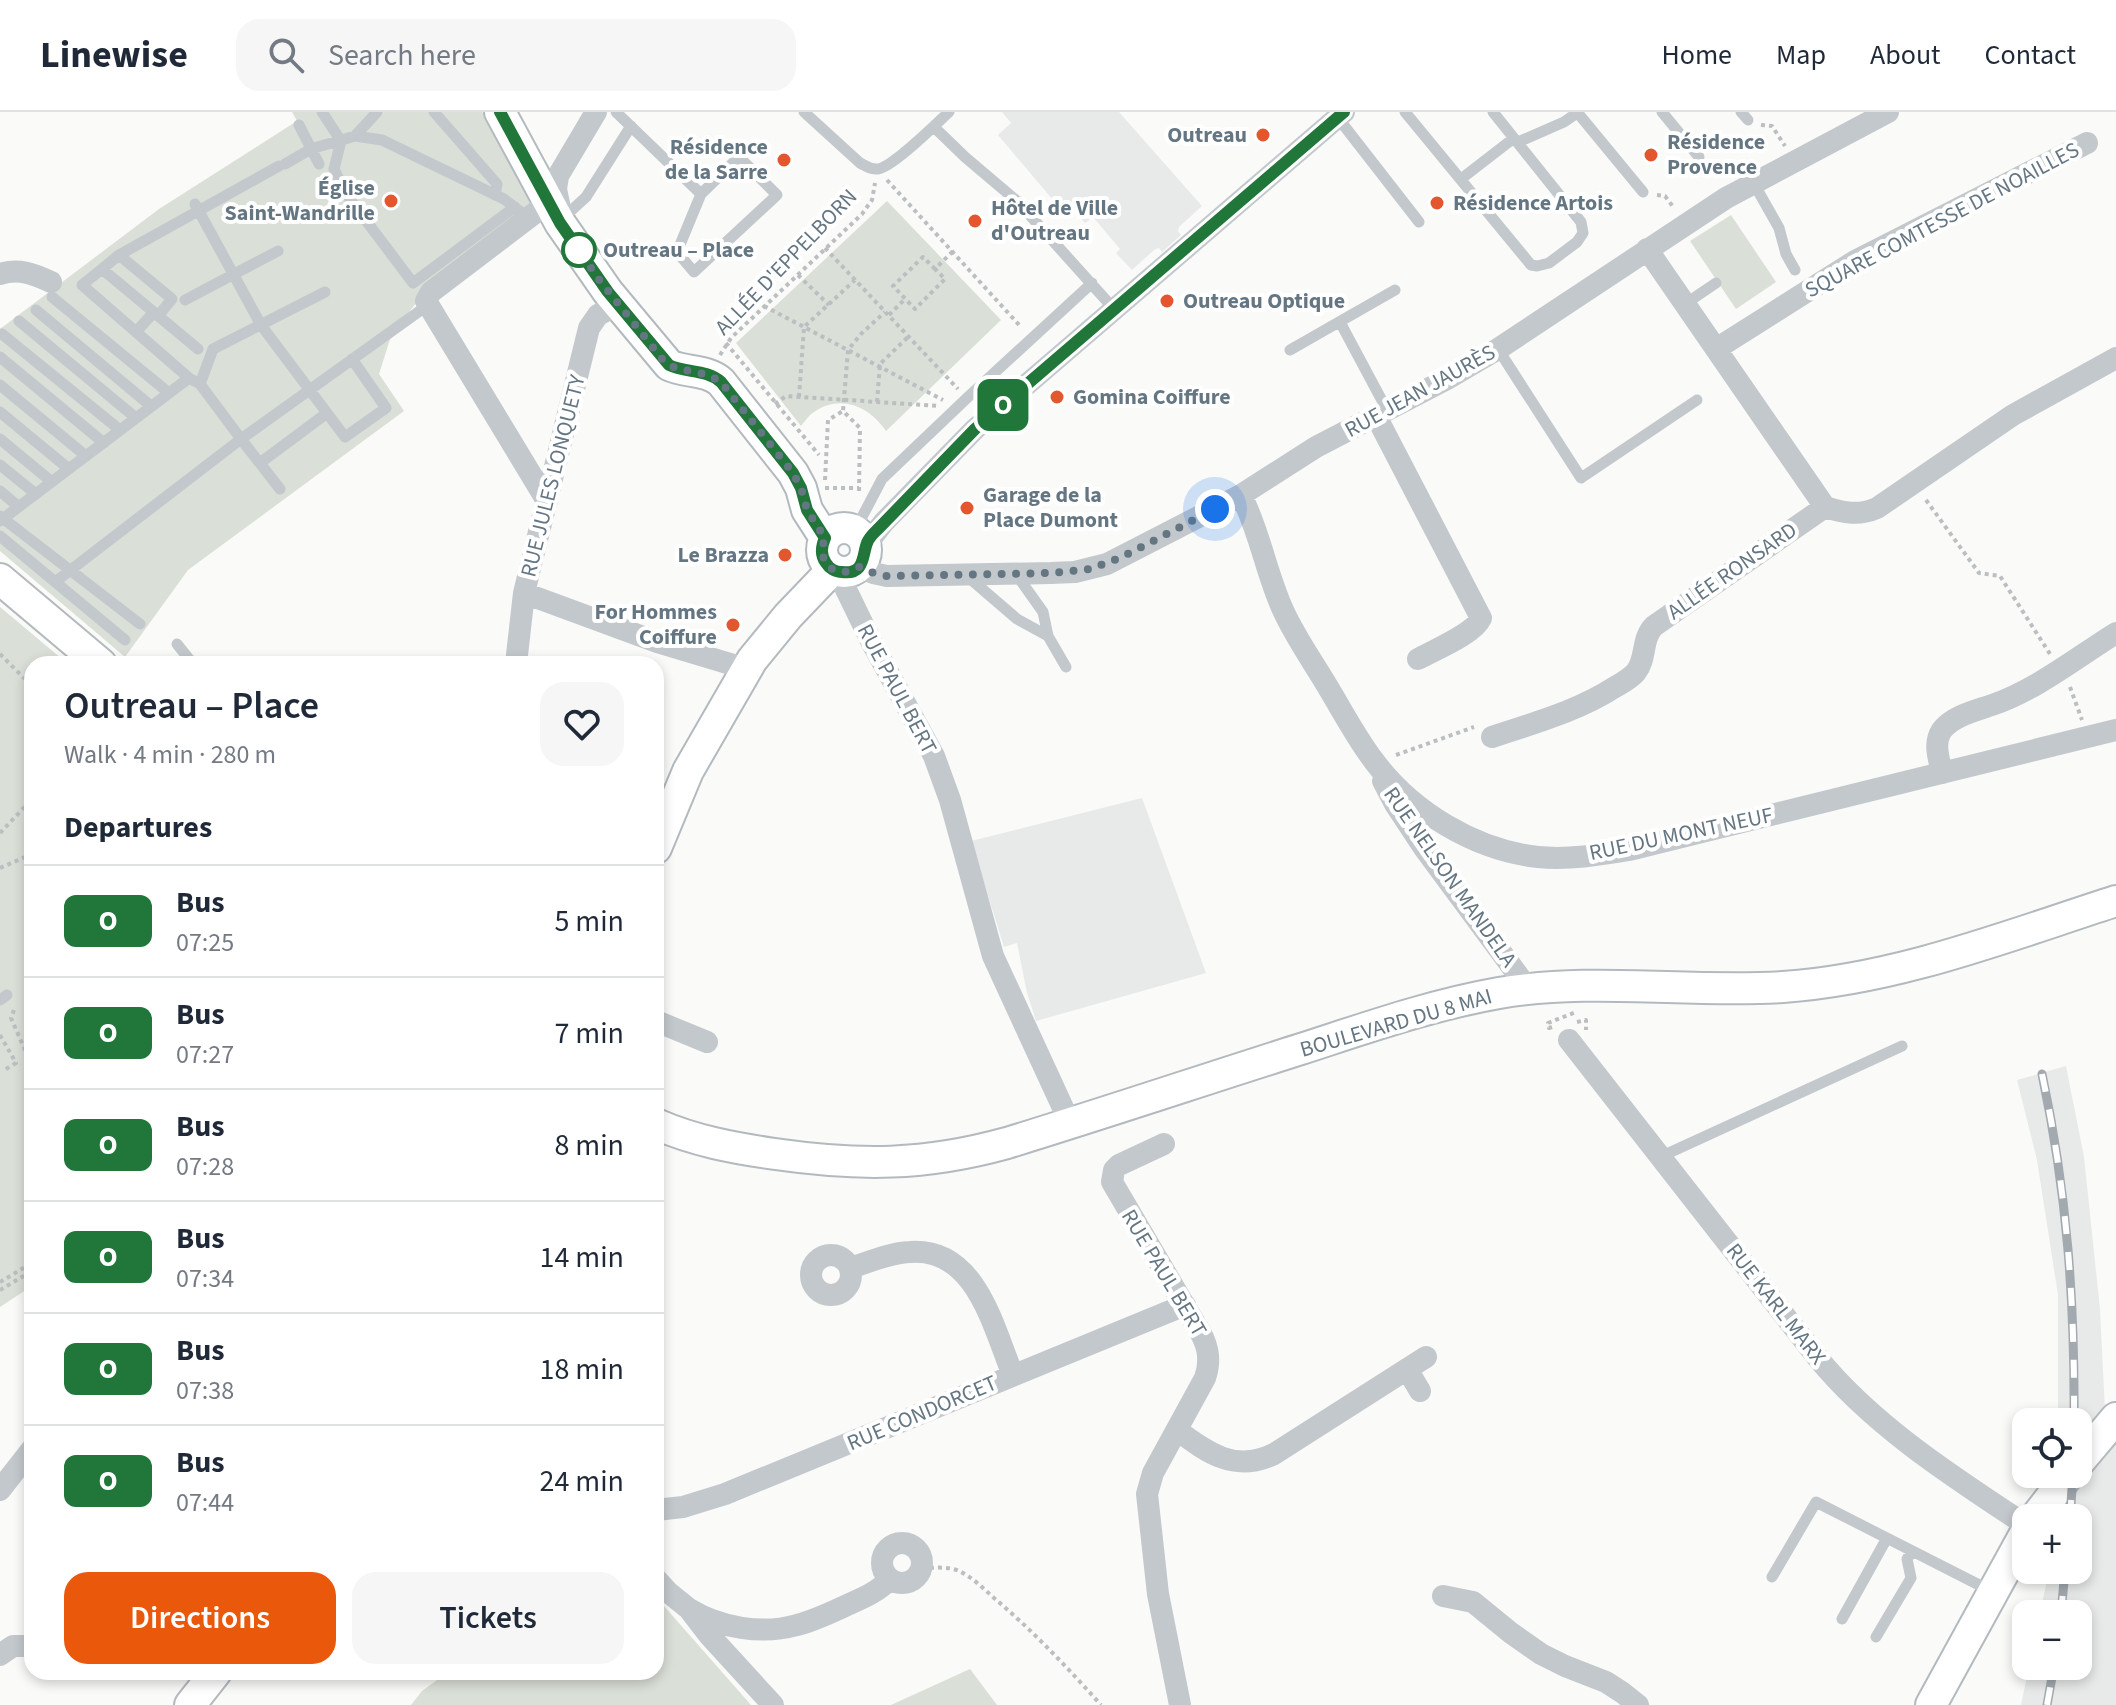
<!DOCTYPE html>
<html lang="en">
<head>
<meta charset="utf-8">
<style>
  :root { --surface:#fff; --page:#f6f6f7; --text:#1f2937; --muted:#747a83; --line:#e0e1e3; --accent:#ea580c }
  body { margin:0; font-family:"Source Sans 3",sans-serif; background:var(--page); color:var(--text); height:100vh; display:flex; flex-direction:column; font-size:30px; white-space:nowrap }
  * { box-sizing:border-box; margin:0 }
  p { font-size:26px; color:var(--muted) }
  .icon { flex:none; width:44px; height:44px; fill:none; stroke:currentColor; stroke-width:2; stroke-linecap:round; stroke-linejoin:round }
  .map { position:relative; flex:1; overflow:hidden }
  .sheet { position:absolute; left:24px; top:544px; width:640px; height:1024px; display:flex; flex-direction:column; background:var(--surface); border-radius:24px; box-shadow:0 4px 12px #0003 }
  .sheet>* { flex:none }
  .badge { padding:0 16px; border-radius:12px; font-size:28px; line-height:52px }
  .buttons { position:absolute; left:2012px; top:1296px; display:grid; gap:16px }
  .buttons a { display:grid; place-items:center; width:80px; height:80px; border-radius:16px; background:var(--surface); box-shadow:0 4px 12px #0003; font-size:40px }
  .you { position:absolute; width:40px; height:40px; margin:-20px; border:6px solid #fff; border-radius:50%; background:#1a73e8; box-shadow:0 0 0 12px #1a73e833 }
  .map>.badge { position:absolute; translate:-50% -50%; box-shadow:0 0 0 4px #fff }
  h2 { padding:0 40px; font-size:30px; line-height:72px }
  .round { display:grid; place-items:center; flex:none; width:84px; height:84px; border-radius:24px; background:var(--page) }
  .summary { display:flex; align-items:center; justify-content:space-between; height:136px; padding:0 40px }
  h1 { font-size:38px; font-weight:600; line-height:60px }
  .action { display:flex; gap:16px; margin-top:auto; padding:16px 40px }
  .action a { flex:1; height:92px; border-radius:24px; background:var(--accent); color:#fff; font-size:32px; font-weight:600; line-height:92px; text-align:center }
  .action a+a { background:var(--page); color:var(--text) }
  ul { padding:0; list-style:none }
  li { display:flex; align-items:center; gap:24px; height:112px; padding:0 40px; border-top:2px solid var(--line) }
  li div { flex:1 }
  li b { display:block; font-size:30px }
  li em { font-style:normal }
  li .badge { min-width:88px; font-weight:700; text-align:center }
  header { display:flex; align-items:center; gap:48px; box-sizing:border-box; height:112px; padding:0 40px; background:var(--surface); border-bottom:2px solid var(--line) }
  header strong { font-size:38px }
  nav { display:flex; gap:44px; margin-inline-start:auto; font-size:28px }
  .search { width:560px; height:72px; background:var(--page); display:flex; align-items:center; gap:20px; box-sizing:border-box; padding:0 28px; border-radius:24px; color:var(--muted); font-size:30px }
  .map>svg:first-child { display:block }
  .built { fill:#e8e9e9 }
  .green { fill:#dadfd7 }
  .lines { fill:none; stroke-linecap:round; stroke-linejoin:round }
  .secondary-casing { stroke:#b3babf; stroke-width:34 }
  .path { stroke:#bbbfc2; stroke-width:4; stroke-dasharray:4 4; stroke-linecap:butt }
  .lane { stroke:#c3c8cc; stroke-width:11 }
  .street { stroke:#c3c8cc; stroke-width:22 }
  .secondary { stroke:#fff; stroke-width:30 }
  .rail-casing { stroke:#a2aab0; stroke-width:9 }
  .rail { stroke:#fff; stroke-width:6; stroke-dasharray:18; stroke-linecap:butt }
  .line-casing { stroke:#fff; stroke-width:18 }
  .line { stroke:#217639; stroke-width:12 }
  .walk { stroke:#657683; stroke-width:8; stroke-dasharray:0 14.4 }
  .poi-dot { fill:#e4572e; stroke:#fff; stroke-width:3 }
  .stop-dot { fill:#fff; stroke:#217639; stroke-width:4 }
  .labels { text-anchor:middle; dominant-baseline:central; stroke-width:8; stroke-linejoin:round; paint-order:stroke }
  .poi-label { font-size:22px; font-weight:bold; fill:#657683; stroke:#fff; text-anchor:start }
  .street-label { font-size:22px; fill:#657683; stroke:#fff }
  .stop-label { font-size:22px; font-weight:bold; fill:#657683; stroke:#fff; text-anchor:start }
</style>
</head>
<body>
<header>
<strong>Linewise</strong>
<div class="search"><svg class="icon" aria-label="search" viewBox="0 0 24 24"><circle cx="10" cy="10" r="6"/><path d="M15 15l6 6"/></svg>Search here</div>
<nav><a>Home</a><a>Map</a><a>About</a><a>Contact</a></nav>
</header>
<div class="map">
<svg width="2116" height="1593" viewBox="0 0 2116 1593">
  <rect width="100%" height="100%" fill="#fafaf8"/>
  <path class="built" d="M 1002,0 L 1119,0 L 1202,94 L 1179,115 L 1178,119 L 1181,123 L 1162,140 L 1159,136 L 1154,138 L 1132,158 L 1116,141 L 1120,137 L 1093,105 L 1085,111 L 1071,95 L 1064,101 L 998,23 L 1011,11 Z
    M 1142,686 L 1206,861 L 1036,909 L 1027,881 L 1017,831 L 1004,835 L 971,729 Z
    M 2066,954 L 2084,1045 L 2100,1197 L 2105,1299 L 2116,1292 L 2116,1593 L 2021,1593 L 2029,1554 L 2078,1554 L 2078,1502 L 2040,1502 L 2049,1458 L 2078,1458 L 2078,1406 L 2059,1406 L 2066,1369 L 2078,1362 L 2078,1310 L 2058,1310 L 2058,1183 L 2037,1048 L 2017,968 Z"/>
  <path class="green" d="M 292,0 L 482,0 L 536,96 L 425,180 L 392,221 L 379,262 L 404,299 L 188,458 L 125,545 L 0,439 L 0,217 L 159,97 L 297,9 Z
    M 887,89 L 1001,208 L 886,319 C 870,295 841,281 814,300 C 809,303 805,309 801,314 L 736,231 Z
    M 1731,103 L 1776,170 L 1736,197 L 1690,129 Z
    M 0,495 L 68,552 L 32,552 L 32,1174 L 0,1195 Z
    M 656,1485 L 751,1593 L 411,1593 L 422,1579 L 448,1560 L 656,1560 Z
    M 970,1557 L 997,1593 L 891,1593 Z"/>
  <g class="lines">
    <defs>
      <path id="secondary" d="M 500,0 L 560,111 L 608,180 L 669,253 C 685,261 707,257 721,270 L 793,361 L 801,376 L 807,398 L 825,426
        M822 438a22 22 0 1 1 44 0a22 22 0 1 1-44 0Z
        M 0,467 L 101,552
        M 656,736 L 688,659 L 752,548 L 788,504 L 833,457
        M 656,1012 C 695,1029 733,1036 775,1042 C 859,1054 924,1054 1007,1031 C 1105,1001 1203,968 1301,937 C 1366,916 1431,893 1499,881 C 1593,865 1688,881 1783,875 C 1898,867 2007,824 2116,789
        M 2078,1351 L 2116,1306
        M 2035,1406 L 2069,1362
        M 190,1593 L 216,1560
        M 1931,1593 L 2026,1420"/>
    </defs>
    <use href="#secondary" class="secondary-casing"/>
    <path class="path" d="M 1761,13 L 1772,14 L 1785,34
      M 887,68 L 1021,215
      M 1657,83 L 1665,84 L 1674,96
      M 825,136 L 958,277
      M 935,157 L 923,145 L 893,174 L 915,197 L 945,167 L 935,157 L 953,139
      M 798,163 L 829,193
      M 764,194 L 943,288
      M 889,203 L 905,187
      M 726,231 L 819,343
      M 720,243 L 731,226 L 862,102 L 872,88 L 875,71
      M 799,285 L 804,215 L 855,168
      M 877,290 L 880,252 L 908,225
      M 775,292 L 786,284 L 939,294
      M 825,368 L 828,308 L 843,299
      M 825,376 L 859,376
      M 859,379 L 860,316 L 843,299 L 848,238 L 861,222 L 885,200
      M 1926,388 L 1979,461 L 2000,464 L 2050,542
      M 0,542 L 32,574
      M 2070,575 L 2082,608
      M 1396,643 L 1474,615
      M 0,721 L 32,687
      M 0,756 L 32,742
      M 14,898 L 11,906 L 32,954
      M 1577,910 L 1586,908 L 1586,918
      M 1552,915 L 1549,916 L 1548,911 L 1576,900
      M 0,923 L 16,951 L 4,958
      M 0,1170 L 32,1151
      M 0,1178 L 32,1159
      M 922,1456 C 934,1456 948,1454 959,1459 C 972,1465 983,1476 994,1486 C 1032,1518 1067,1555 1101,1593"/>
    <path class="lane" d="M 322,0 L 341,29 L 334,57 L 346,82 L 413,171 L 515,95
      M 434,0 L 497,72 L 495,83
      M 616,0 L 701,82
      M 804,0 L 860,51 C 866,54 871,58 878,57 C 893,55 936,12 949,0
      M 1405,0 L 1531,153 L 1537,154 L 1549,151 L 1577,130 L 1583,121 L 1581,110 L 1493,0
      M 1577,0 L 1643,80
      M 1662,0 L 1699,45
      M 1741,0 L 1748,8
      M 1338,6 L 1419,110
      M 299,13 L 319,52
      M 934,15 L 965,45 L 1017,89 L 1114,197
      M 355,24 L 377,0
      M 1518,30 L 1564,10 L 1577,1
      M 739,45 L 777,83 L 694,160 L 677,140 L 701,82 Z
      M 285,52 L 311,37 L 355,24 L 382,28 L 504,87 L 521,100
      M 1461,67 L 1514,26
      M 1753,70 L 1779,116 L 1786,142 L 1795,158
      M 195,92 L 261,213 L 345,325 L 386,296 L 352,247
      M 562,107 L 586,85 L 631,14
      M 119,143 L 279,54
      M 102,157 L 119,143 L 172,187 L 158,204
      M 52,185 L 169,281
      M 185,188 L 278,139
      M 1685,192 L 1716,171
      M 36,198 L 151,294
      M 19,209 L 136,306
      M 1340,210 L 1387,298
      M 136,220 L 154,200
      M 2,222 L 120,318
      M 1498,237 L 1581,366 L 1697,288
      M 1290,238 L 1395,178
      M 0,245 L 104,331
      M 189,266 L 82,173 L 102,157 L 198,237
      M 200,272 L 213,237 L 325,180
      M 0,273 L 86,344
      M 0,300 L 69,357
      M 0,327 L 52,370
      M 260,351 L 327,301
      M 0,353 L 36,382
      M 0,379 L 19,395
      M 0,404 L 140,512
      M 0,409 L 189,266 L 200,272 L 241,327 L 428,193
      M 849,416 L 862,405 L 882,367 L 967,286 L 1092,171
      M 0,424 L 125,528
      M 967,464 L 1017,507 L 1048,524 L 1043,500 L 1016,462
      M 55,470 L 241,327 L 280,377
      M 1048,524 L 1066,555
      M 177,532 L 193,552
      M 0,888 L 7,883
      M 1660,1045 L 1902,934
      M 1772,1465 L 1816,1390 L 1991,1479
      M 1842,1507 L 1887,1426
      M 1876,1525 L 1911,1466 L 1907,1447 L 1912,1439"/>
    <path class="street" d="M 561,101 L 556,77 L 558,64 L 596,0
      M 1647,137 L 1825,395 C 1844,401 1859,404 1877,396 L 2013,303 L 2116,246
      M 0,162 C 19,156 34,162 51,170
      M 1716,237 L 1855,149 L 2087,31
      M 1376,304 L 1481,506 C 1474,522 1434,538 1418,547
      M 1241,383 C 1260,420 1266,461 1283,498 C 1296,527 1316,554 1332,582 C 1345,604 1358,628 1374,649 C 1412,700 1475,738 1538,745 C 1568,748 1600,743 1629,738 L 2116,618
      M 547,389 L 426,189 L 431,180 L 548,91
      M 866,433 L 884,410 L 975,317 L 1344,0
      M 859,455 L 873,461 L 887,464 L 1051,461 L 1075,460 L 1107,452 L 1241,383 L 1316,335 L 1447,267 L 1498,237 L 1726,86 L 1888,0
      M 837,459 L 872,531 L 934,644 L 950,688 L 993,844 L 1070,1011
      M 524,481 L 657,530 L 747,557
      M 516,552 L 524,481 L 589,216 L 598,203 L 618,192
      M 1492,625 C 1534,611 1578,599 1615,575 C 1622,571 1630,567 1636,560 C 1647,546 1641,527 1654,514 L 1825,395
      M 1942,661 C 1939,647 1933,631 1942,618 C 1953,604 1975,599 1992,593 C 2036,578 2076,546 2116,521
      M 1383,669 L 1395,692 L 1424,736 L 1529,878
      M 656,909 L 707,930
      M 1569,928 L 1817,1245 C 1872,1313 1953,1365 2026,1413
      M 1164,1032 L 1119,1053 L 1114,1058 L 1112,1070 L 1196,1213 C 1207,1230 1212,1246 1205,1266 L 1153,1361 L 1147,1382 L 1158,1482 L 1180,1593
      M811 1163a20 20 0 1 1 40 0a20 20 0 1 1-40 0Z
      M 850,1156 C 869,1150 889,1141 910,1140 C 976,1135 993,1215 1013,1263
      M 1407,1257 L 1420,1279
      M 1177,1318 C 1208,1341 1235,1361 1274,1342 L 1426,1245
      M 0,1378 L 32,1337
      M 656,1398 L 683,1395 L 725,1382 L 1185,1193
      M882 1451a20 20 0 1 1 40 0a20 20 0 1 1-40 0Z
      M 656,1467 L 668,1480 L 689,1497 L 709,1523 L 773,1593
      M 1443,1484 L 1473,1490 L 1511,1521 L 1541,1542 L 1565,1554 L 1606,1570 L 1623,1581 L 1638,1593
      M 689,1497 C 720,1516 762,1523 797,1513 C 813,1509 828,1502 843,1495 C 860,1487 877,1481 890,1467
      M 0,1543 L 13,1534 L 32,1534"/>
    <use href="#secondary" class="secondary"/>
    <defs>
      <path id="rail" d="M 2042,962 C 2067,1080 2075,1190 2074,1310
        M 2070,1406 L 2073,1362
        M 2061,1502 L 2065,1458
        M 2047,1593 L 2054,1554"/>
    </defs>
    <use href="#rail" class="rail-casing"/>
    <use href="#rail" class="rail"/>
  </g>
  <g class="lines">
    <defs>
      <path id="line" d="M 500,0 L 560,111 L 608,180 L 669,253 C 685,261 707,257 721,270 L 793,361 L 801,376 L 807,398 L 825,426 C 821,435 820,443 826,451 C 829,456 835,460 842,460 C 865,463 862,444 867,431 C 869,425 875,420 879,416 L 975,317 L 1344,0"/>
    </defs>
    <use href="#line" class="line-casing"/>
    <use href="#line" class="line"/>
    <path class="walk" d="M 579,138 L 577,135 L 597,165 L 663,248 L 675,256 L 709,263 L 721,270 L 793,361 L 801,376 L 807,398 L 825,426 C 815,451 836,469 859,455 L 870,460 L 887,464 L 1051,461 L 1090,457 L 1122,445 L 1215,397"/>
  </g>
  <g class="poi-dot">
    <circle cx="1263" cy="23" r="8"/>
    <circle cx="1651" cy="43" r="8"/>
    <circle cx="784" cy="48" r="8"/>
    <circle cx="391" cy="89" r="8"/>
    <circle cx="1437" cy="91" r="8"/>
    <circle cx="975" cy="109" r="8"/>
    <circle cx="1167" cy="189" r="8"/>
    <circle cx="1057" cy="285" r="8"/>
    <circle cx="967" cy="396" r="8"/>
    <circle cx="785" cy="443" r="8"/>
    <circle cx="733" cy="513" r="8"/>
  </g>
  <circle class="stop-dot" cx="579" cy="138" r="16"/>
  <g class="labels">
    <g class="poi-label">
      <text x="1247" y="23" text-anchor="end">Outreau</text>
      <text x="1667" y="30">Résidence<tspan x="1667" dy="25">Provence</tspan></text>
      <text x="768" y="35" text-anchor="end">Résidence<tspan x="768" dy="25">de la Sarre</tspan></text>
      <text x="375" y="76" text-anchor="end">Église<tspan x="375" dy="25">Saint-Wandrille</tspan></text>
      <text x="1453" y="91">Résidence Artois</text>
      <text x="991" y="96">Hôtel de Ville<tspan x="991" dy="25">d'Outreau</tspan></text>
      <text x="1183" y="189">Outreau Optique</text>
      <text x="1073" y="285">Gomina Coiffure</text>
      <text x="983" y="383">Garage de la<tspan x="983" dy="25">Place Dumont</tspan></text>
      <text x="769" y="443" text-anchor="end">Le Brazza</text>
      <text x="717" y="500" text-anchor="end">For Hommes<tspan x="717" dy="25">Coiffure</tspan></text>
    </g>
    <g class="street-label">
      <text transform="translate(1942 108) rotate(-28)">SQUARE COMTESSE DE NOAILLES</text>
      <text transform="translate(786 150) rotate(-46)">ALLÉE D'EPPELBORN</text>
      <text transform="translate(1420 279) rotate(-29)">RUE JEAN JAURÈS</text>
      <text transform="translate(553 364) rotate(-76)">RUE JULES LONQUETY</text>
      <text transform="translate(1732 459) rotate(-35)">ALLÉE RONSARD</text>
      <text transform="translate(897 577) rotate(62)">RUE PAUL BERT</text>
      <text transform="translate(1681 722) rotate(-12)">RUE DU MONT NEUF</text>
      <text transform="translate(1450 765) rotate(55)">RUE NELSON MANDELA</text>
      <text transform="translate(1396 911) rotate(-16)">BOULEVARD DU 8 MAI</text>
      <text transform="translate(1164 1161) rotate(59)">RUE PAUL BERT</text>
      <text transform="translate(1776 1192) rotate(52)">RUE KARL MARX</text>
      <text transform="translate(922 1301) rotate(-23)">RUE CONDORCET</text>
    </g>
    <g class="stop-label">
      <text x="603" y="138">Outreau – Place</text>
    </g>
  </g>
</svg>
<div class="buttons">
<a><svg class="icon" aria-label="locate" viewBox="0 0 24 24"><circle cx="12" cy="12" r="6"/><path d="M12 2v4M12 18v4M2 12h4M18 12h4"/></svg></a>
<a>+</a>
<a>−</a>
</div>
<div class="you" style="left:1215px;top:397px"></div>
<b class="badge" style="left:1003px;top:293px;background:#217639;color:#fff">O</b>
<section class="sheet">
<div class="summary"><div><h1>Outreau – Place</h1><p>Walk · 4 min · 280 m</p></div><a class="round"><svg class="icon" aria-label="heart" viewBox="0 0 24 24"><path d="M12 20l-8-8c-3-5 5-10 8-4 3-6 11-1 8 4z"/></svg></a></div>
<h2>Departures</h2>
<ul>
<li><span class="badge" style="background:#217639;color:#fff">O</span><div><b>Bus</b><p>07:25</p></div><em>5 min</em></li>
<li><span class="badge" style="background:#217639;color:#fff">O</span><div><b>Bus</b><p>07:27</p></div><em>7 min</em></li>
<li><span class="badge" style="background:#217639;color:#fff">O</span><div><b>Bus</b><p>07:28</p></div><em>8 min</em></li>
<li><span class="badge" style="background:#217639;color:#fff">O</span><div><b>Bus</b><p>07:34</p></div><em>14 min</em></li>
<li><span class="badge" style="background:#217639;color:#fff">O</span><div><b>Bus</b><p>07:38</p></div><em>18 min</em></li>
<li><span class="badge" style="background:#217639;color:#fff">O</span><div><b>Bus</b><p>07:44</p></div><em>24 min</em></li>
</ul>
<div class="action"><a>Directions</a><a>Tickets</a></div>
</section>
</div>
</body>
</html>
